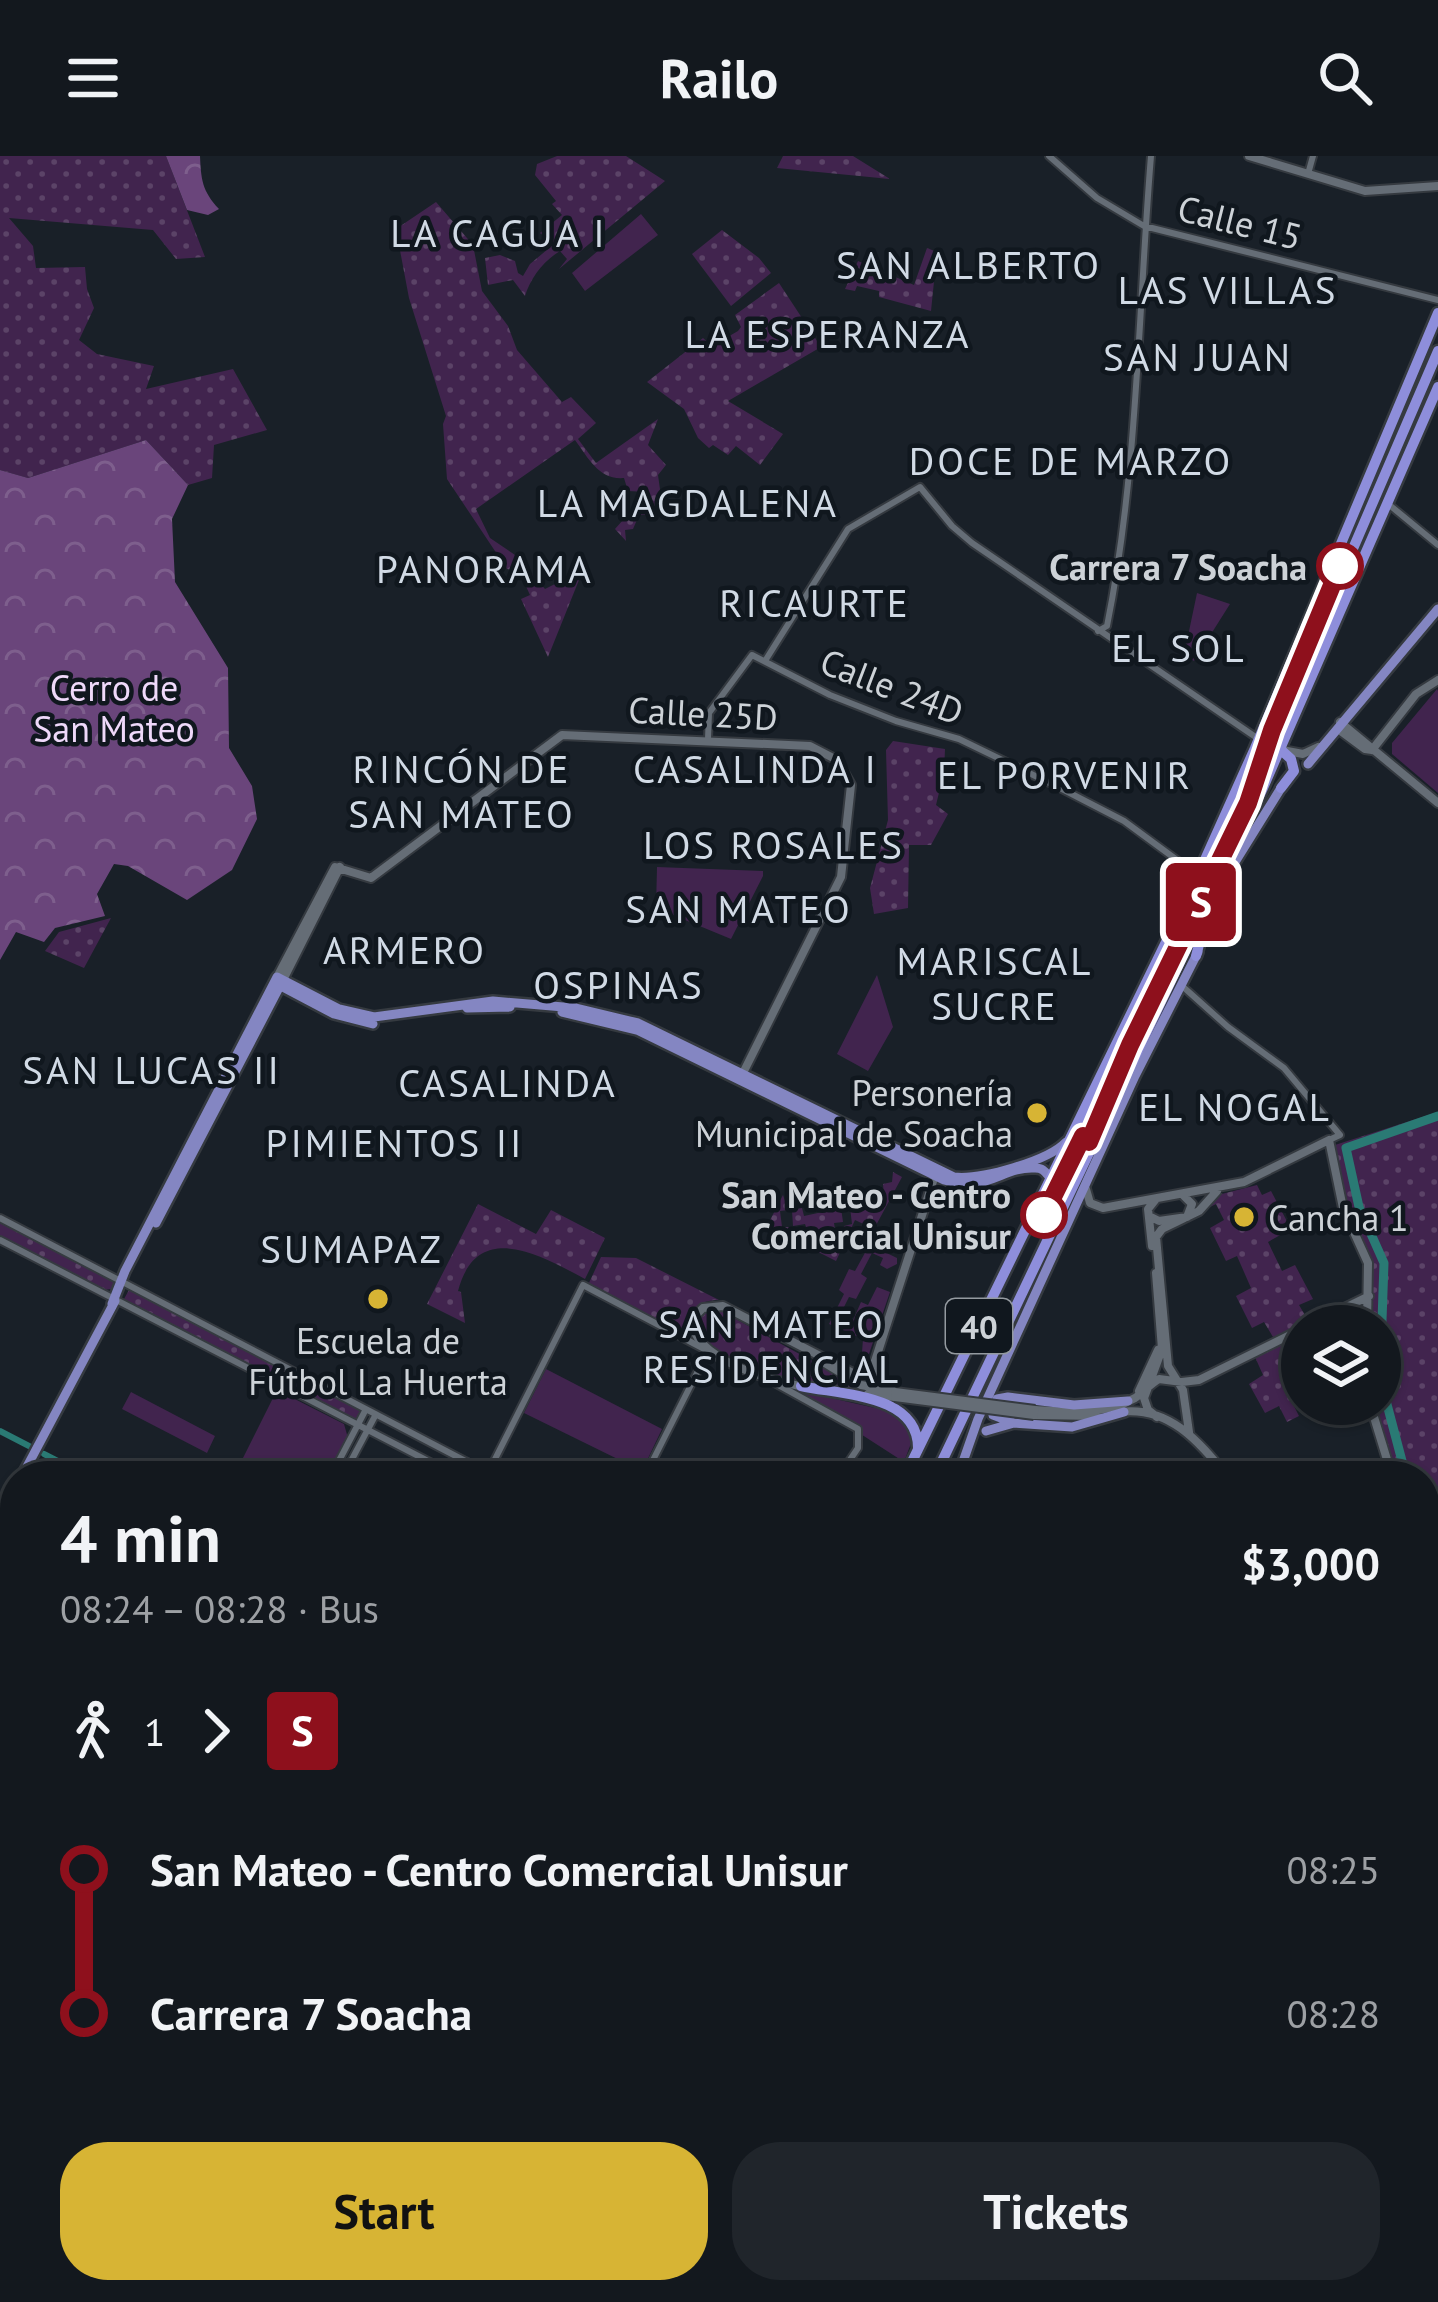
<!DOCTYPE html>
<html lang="en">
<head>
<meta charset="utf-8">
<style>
  :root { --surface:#13181e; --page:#20252b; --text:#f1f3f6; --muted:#9da0a4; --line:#32373c; --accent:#d7b434 }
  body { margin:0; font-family:"PT Sans",sans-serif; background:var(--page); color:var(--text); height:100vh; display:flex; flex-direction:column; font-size:45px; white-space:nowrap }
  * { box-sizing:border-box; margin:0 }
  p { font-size:39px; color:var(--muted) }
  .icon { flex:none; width:66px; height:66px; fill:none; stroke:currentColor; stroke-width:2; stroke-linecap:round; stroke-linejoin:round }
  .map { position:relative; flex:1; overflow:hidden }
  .details { position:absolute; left:0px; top:1305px; width:1440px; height:843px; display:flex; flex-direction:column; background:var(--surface); border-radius:48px 48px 0 0; box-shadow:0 3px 9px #0004,0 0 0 3px var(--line) }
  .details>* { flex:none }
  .badge { padding:0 24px; border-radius:9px; font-size:42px; line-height:78px }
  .buttons { position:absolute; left:1281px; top:1149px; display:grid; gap:24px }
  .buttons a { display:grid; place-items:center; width:120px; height:120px; border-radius:50%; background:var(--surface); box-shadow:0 3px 9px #0004,0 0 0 3px var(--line); font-size:60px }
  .map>.badge { position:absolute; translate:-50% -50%; box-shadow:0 0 0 6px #fff }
  .legs { display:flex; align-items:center; gap:18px; height:132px; padding:0 60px; font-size:39px }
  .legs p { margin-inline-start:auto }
  .overview { display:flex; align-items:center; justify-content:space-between; height:204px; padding:0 60px }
  h1 { font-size:66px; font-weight:800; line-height:90px }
  .primary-button { display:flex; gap:24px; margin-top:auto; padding:24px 60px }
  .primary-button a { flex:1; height:138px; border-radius:48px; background:var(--accent); color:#111; font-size:48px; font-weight:800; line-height:138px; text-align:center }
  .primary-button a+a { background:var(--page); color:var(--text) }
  ul { padding:0 60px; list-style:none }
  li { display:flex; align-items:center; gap:42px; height:144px; font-size:45px }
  li i { display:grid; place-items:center; width:18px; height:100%; margin:0 15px; background:currentColor }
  li i::after { content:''; width:30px; height:30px; margin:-15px; border:9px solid; border-radius:50%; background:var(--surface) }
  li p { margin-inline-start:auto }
  li:first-child i { background:linear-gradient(#0000 50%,currentColor 0) }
  li:last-child i { background:linear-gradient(currentColor 50%,#0000 0) }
  header { display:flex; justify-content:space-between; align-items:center; height:156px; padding:0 60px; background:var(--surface); font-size:54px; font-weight:800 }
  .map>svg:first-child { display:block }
  .grass { fill:url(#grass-dots) }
  .forest { fill:url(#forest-crowns) }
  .park { fill:#41244e }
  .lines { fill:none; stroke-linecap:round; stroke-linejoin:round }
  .canal { stroke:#2a7a74; stroke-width:6 }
  .river { stroke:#2a7a74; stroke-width:9 }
  .tertiary-casing { stroke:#353a40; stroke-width:10 }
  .secondary-casing { stroke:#353a40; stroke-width:12 }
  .primary-casing { stroke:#353a40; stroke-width:14 }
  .trunk-casing { stroke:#353a40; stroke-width:15 }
  .tertiary { stroke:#656d76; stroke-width:6 }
  .secondary { stroke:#656d76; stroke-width:8 }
  .primary { stroke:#8486c2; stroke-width:9 }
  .trunk { stroke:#8e8edb; stroke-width:10 }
  .secondary-bridge-casing { stroke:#353a40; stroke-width:12; stroke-linecap:butt }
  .secondary-bridge { stroke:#656d76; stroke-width:8 }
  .line-1-casing { stroke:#fff; stroke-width:27 }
  .line-1 { stroke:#8e101c; stroke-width:18 }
  .stop-1-dot { fill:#fff; stroke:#8e101c; stroke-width:6 }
  .poi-dot { fill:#d7b434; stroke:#10171e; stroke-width:4.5 }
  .labels { text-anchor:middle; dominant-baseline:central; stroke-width:9; stroke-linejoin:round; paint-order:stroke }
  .shield { fill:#10171e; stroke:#949aa0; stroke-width:3 }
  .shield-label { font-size:33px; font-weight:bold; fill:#cdd2d7 }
  .street-label { font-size:36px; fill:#cdd2d7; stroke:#10171e }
  .stop-label { font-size:36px; font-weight:bold; fill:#cdd2d7; stroke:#10171e; text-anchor:end }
  .park-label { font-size:36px; fill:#efd9fa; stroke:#10171e }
  .poi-label { font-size:36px; fill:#cdd2d7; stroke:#10171e; text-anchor:end }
  .neighbourhood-label { font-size:39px; letter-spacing:3px; fill:#d1dae5; stroke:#10171e }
</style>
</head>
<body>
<header><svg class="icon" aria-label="menu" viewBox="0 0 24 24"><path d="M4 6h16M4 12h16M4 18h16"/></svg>Railo<svg class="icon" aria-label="search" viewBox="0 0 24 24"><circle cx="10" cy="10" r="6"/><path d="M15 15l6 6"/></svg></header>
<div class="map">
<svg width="1438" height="2146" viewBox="0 0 1438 2146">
  <defs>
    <pattern id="grass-dots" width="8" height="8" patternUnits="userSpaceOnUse" patternTransform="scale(3)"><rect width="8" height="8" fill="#41244e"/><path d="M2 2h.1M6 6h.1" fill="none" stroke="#5b4367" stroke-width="1.8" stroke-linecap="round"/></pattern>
    <pattern id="forest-crowns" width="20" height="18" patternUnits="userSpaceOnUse" patternTransform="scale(3)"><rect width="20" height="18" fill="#6a457b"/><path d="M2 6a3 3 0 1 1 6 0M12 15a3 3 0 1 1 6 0" fill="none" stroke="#7e5f8d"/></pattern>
  </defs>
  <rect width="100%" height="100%" fill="#192028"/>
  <path class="grass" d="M 0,0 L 166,0 L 205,101 L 176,103 L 153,74 L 9,62 L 33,90 L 36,112 L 85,111 L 87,133 L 94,152 L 79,184 L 97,198 L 154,210 L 146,233 L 233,213 L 267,274 L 214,289 L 212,322 L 188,329 L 146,284 L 28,322 L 0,314 Z
    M 557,0 L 626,0 L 665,25 L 559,113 L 567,103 L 560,95 C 543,105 530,123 525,140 L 513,124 L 488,129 L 485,102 L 500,99 L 515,105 L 518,117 L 523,120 L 530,108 L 554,88 L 540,77 L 562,59 L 552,48 L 556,45 L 535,19 L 537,8 Z
    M 783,0 L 853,0 L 890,23 L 777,12 Z
    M 436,46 L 473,89 L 482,135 L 508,170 L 517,194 L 562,246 L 571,241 L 596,267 L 578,283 L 596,307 L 658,263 L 648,289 L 666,309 L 658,319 L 662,348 L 651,353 L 655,358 L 639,359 L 633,373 L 625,374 L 626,385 L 615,373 L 648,336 L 628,335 L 624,322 C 599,324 589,303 575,284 L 476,353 L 490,382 L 515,399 L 545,433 L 583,414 L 548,501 L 521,443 L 530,439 L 519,415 L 507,413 L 447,323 L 443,268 L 446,260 L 409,142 L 396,73 Z
    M 722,74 L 759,102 L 771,117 L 731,150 L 692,98 Z
    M 927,92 L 937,96 L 931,155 L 879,141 L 879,135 L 857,130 L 855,135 L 845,133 L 858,105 L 914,129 Z
    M 779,127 L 821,191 L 728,245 L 783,278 L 760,309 L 736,290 L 728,299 L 713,289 L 709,292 L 698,282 L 684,253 L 647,226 L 703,182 L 712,190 L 738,175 L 741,171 L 735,159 Z
    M 893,585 L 945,593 L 944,616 L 936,649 L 948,658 L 931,689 L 909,689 L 908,752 L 874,758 L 870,732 L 888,664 L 886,594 Z
    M 111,762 L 84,812 L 45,795 L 59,776 Z
    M 1438,956 L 1438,1394 L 1425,1385 L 1425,1320 L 1396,1320 L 1376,1248 L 1380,1248 L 1380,1170 L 1370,1170 L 1372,1105 L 1348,1055 L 1335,989 Z
    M 893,1016 L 902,1021 L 874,1073 L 855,1064 L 836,1105 L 767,1070 L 783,1039 L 788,1054 L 780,1055 L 782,1071 L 790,1071 L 792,1080 L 807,1077 L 809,1087 L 821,1086 L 821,1075 L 808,1076 L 805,1068 L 793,1070 L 792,1054 L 802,1052 L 804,1060 L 841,1052 L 843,1066 L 834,1067 L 836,1080 L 827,1082 L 828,1096 L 837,1095 L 836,1084 L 845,1082 L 844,1070 L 852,1068 L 850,1051 L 866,1047 L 867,1052 L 880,1050 L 880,1042 L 884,1041 L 883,1028 L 892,1026 Z
    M 1257,1029 L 1262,1039 L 1271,1035 L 1291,1073 L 1268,1086 L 1282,1115 L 1295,1109 L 1313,1143 L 1299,1149 L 1309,1166 L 1273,1181 L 1264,1166 L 1252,1172 L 1236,1140 L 1251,1132 L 1237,1100 L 1226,1105 L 1210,1072 L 1224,1064 L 1216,1048 L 1206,1053 L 1214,1040 Z
    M 478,1048 L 536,1078 L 551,1054 L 605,1082 L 585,1123 C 542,1100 477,1062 458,1135 L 461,1136 L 465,1167 L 427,1148 Z
    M 0,1067 L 115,1126 L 111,1133 L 104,1134 L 0,1080 Z
    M 601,1101 L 636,1102 L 719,1144 C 695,1144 683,1158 689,1181 L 588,1129 Z
    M 129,1134 L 362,1255 L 355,1263 L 124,1143 Z
    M 709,1153 L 721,1155 L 867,1235 L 778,1223 L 707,1191 L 699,1183 L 695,1165 Z
    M 1284,1187 L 1293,1203 L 1302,1199 L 1302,1240 L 1292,1246 L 1299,1260 L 1287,1266 L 1279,1250 L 1265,1257 L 1249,1228 L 1263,1219 L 1255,1201 Z"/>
  <path class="forest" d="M 166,0 L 200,0 C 201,23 202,35 219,53 L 208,59 L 187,54 Z
    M 146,284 L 188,329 L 172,363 L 175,426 L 228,512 L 229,592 L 252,630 L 257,663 L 232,714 L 187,744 L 128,710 L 114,708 L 97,738 L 105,760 L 55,772 L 44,786 L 16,776 L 0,804 L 0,314 L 28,322 Z"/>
  <path class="park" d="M 641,58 L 658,79 L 585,135 L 572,117 Z
    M 1197,437 L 1230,448 L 1194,505 L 1184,499 Z
    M 1437,533 L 1438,535 L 1438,637 L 1392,598 L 1392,587 Z
    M 657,711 L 763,715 L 763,720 L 731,783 L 656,752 Z
    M 877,819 L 893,871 L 868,915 L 837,898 Z
    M 862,1085 L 897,1102 L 897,1108 L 887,1113 L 880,1109 L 883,1102 L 872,1097 L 861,1118 L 867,1122 L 856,1143 L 849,1141 L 837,1165 L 850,1171 L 861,1146 L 868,1149 L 877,1131 L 890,1136 L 869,1198 L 862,1196 L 863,1183 L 829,1168 L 844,1138 L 839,1134 L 849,1113 L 855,1115 L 866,1095 L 859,1090 Z
    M 546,1213 L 662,1273 L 642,1315 L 524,1257 Z
    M 791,1233 L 902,1258 L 913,1282 L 904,1306 Z
    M 277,1234 L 344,1268 L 348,1282 L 328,1320 L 234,1320 Z
    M 131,1236 L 215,1280 L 207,1297 L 122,1253 Z
    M 1431,1714 L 1438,1730 L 1438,1927 L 1425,1938 L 1425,1716 Z"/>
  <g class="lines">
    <path class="canal" d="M 0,1275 L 29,1290
      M 44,1298 L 87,1320
      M 1425,1987 L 1438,1997
      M 434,2133 L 466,2146"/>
    <path class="river" d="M 1406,1320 L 1380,1222 L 1384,1107 L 1359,1051 L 1346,992 L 1438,960
      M 1425,1358 L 1438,1368"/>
    <defs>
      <path id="tertiary" d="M 1049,0 L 1097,42 L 1144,70 L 1438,144
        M 1308,18 L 1313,0
        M 1387,347 L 1438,389
        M 1098,475 L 1107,470 C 1138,316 1138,156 1151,0
        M 765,505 L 848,373 L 920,331 L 952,370 L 972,387 L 1257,582
        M 708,583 L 709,557 L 752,499 L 830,539 L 896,565 L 959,583 L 1064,634 L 1124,665 L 1196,718
        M 1181,829 L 1228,871 L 1284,912 L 1340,979 L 1329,984
        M 0,1062 L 494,1320
        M 0,1084 L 457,1320
        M 773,1226 L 858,1273 L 858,1292 L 839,1320
        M 488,1317 L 583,1129 L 708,1195 L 645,1320
        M 331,1320 L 365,1255
        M 343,1320 L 375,1260
        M 1425,1579 L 1438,1576
        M 0,1724 L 15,1730
        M 1425,1954 L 1438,1942
        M 1425,1965 L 1438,1954
        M 969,2133 L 971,2146
        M 787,2146 L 794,2133
        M 1215,2146 L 1229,2133"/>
      <path id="secondary" d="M 1249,0 L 1365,35 L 1438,30
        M 1340,566 L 1438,647
        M 1338,573 L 1365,593 L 1372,594
        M 1282,594 L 1303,598 L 1318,591
        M 1372,594 L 1416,538 L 1438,524
        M 277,821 L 335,711 L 371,722 L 562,579 L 810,590 L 837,604 L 851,629 L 841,721 L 741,921
        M 283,824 L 340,711
        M 1086,1033 L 1090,1047 L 1103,1052 L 1244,1026 L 1329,984 L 1343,1052 L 1368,1107 L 1367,1170
        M 1149,1060 L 1159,1065 L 1187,1061 L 1192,1048 L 1184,1040
        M 1152,1090 L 1148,1053 L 1156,1043
        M 1156,1117 L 1162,1193 L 1144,1242 L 1148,1254 L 1157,1261
        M 1308,1170 L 1369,1140
        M 825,1207 L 861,1229 L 893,1235
        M 806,1231 C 773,1226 691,1203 692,1163 L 703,1152 L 723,1150 L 853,1217 L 866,1216 L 875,1205
        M 1139,1235 L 1158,1194
        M 895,1236 L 879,1222 L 875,1205 L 936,1016
        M 868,1238 L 895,1241
        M 1370,1248 L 1392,1320
        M 1035,1254 C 1068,1256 1106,1259 1135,1242 C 1144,1236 1150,1228 1159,1223 L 1182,1226 L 1199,1224 L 1302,1173
        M 1119,1256 C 1169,1249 1199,1286 1227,1320
        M 1034,1259 L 1099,1260
        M 1189,1276 L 1183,1234 L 1168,1210 L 1156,1081 L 1162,1073 L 1199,1055 L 1217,1035
        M 1373,1320 L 1389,1311
        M 1425,1397 L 1438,1402
        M 0,1830 L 9,1855"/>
      <path id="primary" d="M 1308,608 L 1438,453
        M 1205,781 L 1235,706 L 1281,632
        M 279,829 L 334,858 L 373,868
        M 467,852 L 510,851
        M 562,856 L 637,874 L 944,1024 C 989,1037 1002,1010 1035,1012 C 1044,1012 1045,1016 1051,1023
        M 156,1067 L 282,826
        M 112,1148 L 125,1115 L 277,821 L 339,853 L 374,861 L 493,845 L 575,852 L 638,867 L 954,1021 C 981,1024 1048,1005 1066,986
        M 1014,1267 L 993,1259 L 997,1243 L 1008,1241 L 1074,1249 L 1128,1245
        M 986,1275 L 1014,1267 L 1072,1271 L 1124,1256
        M 22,1320 L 115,1145
        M 958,1320 L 978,1263 L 1135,920 L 1198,796
        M 0,1358 L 15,1333
        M 0,1366 L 15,1380
        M 0,1453 L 15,1440
        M 0,1455 L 15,1462
        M 1425,1656 L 1438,1683
        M 1425,1674 L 1438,1701
        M 576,2146 L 582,2133"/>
      <path id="trunk" d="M 1269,588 L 1438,195
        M 1280,593 L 1291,603 L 1294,615 L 1281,632
        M 1196,800 L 1206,762
        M 801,1230 C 842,1239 918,1238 918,1292
        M 905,1320 L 1190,737 L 1255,592 L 1438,157
        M 935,1320 L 1263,632 L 1438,231
        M 516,2146 L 523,2133
        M 546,2146 L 553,2133"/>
    </defs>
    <use href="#tertiary" class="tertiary-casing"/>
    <use href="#secondary" class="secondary-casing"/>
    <use href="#primary" class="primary-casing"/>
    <use href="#trunk" class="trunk-casing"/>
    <use href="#tertiary" class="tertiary"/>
    <use href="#secondary" class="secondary"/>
    <use href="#primary" class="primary"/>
    <use href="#trunk" class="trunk"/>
    <defs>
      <path id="secondary-bridge" d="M 895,1236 L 1035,1254
        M 895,1241 L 1034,1259"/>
    </defs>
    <use href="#secondary-bridge" class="secondary-bridge-casing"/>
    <use href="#secondary-bridge" class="secondary-bridge"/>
  </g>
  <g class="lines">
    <defs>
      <path id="line-1" d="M 1044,1059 L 1083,980 L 1089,986 L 1130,889 L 1248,647 L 1272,574 L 1340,410"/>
    </defs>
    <use href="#line-1" class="line-1-casing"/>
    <use href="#line-1" class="line-1"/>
  </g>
  <g class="stop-1-dot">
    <circle cx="1340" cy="410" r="21"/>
    <circle cx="1044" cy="1059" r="21"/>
  </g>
  <g class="poi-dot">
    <circle cx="1037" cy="957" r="12"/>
    <circle cx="1244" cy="1061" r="12"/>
    <circle cx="378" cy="1143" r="12"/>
  </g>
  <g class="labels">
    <rect class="shield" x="946" y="1143" width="66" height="54" rx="9"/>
    <g class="shield-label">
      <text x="979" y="1170">40</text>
    </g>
    <g class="street-label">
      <text transform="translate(1240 66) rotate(14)">Calle 15</text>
      <text transform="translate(892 530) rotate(21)">Calle 24D</text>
      <text transform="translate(703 557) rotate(3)">Calle 25D</text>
    </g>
    <g class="stop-label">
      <text x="1307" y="410">Carrera 7 Soacha</text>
      <text x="1011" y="1038">San Mateo - Centro<tspan x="1011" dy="41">Comercial Unisur</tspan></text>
    </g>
    <g class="park-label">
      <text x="114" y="531">Cerro de<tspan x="114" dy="41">San Mateo</tspan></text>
    </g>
    <g class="poi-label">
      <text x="1013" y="936">Personería<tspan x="1013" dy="41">Municipal de Soacha</tspan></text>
      <text x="1268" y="1061" text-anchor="start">Cancha 1</text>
      <text x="378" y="1184" text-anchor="middle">Escuela de<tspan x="378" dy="41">Fútbol La Huerta</tspan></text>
    </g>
    <g class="neighbourhood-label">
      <text x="499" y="76">LA CAGUA I</text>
      <text x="969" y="108">SAN ALBERTO</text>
      <text x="1228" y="133">LAS VILLAS</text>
      <text x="828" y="177">LA ESPERANZA</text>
      <text x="1198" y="200">SAN JUAN</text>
      <text x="1071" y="304">DOCE DE MARZO</text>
      <text x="688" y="346">LA MAGDALENA</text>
      <text x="485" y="412">PANORAMA</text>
      <text x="815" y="446">RICAURTE</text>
      <text x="1179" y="491">EL SOL</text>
      <text x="462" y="612">RINCÓN DE<tspan x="462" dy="45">SAN MATEO</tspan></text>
      <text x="756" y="612">CASALINDA I</text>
      <text x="1065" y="618">EL PORVENIR</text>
      <text x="774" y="688">LOS ROSALES</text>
      <text x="739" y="752">SAN MATEO</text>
      <text x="405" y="793">ARMERO</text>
      <text x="995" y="804">MARISCAL<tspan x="995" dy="45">SUCRE</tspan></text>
      <text x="619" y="828">OSPINAS</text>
      <text x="152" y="913">SAN LUCAS II</text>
      <text x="508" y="926">CASALINDA</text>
      <text x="1235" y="950">EL NOGAL</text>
      <text x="395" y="986">PIMIENTOS II</text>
      <text x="352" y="1092">SUMAPAZ</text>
      <text x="772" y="1167">SAN MATEO<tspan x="772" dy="45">RESIDENCIAL</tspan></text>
    </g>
  </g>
</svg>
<div class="buttons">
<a><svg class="icon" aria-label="layers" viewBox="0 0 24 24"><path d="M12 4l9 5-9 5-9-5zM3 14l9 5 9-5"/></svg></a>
</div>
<b class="badge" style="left:1201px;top:746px;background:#8e101c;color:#fff">S</b>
<section class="details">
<div class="overview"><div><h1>4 min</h1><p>08:24 – 08:28 · Bus</p></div><b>$3,000</b></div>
<div class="legs"><svg class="icon" aria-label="walk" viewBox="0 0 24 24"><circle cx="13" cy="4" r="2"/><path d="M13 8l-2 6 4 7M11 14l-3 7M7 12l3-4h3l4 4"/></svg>1<svg class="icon" aria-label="forward" viewBox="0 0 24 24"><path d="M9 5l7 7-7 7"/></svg><b class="badge" style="background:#8e101c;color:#fff">S</b></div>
<ul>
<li><i style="color:#8e101c"></i><b>San Mateo - Centro Comercial Unisur</b><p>08:25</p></li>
<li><i style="color:#8e101c"></i><b>Carrera 7 Soacha</b><p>08:28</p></li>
</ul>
<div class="primary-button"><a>Start</a><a>Tickets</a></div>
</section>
</div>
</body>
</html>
